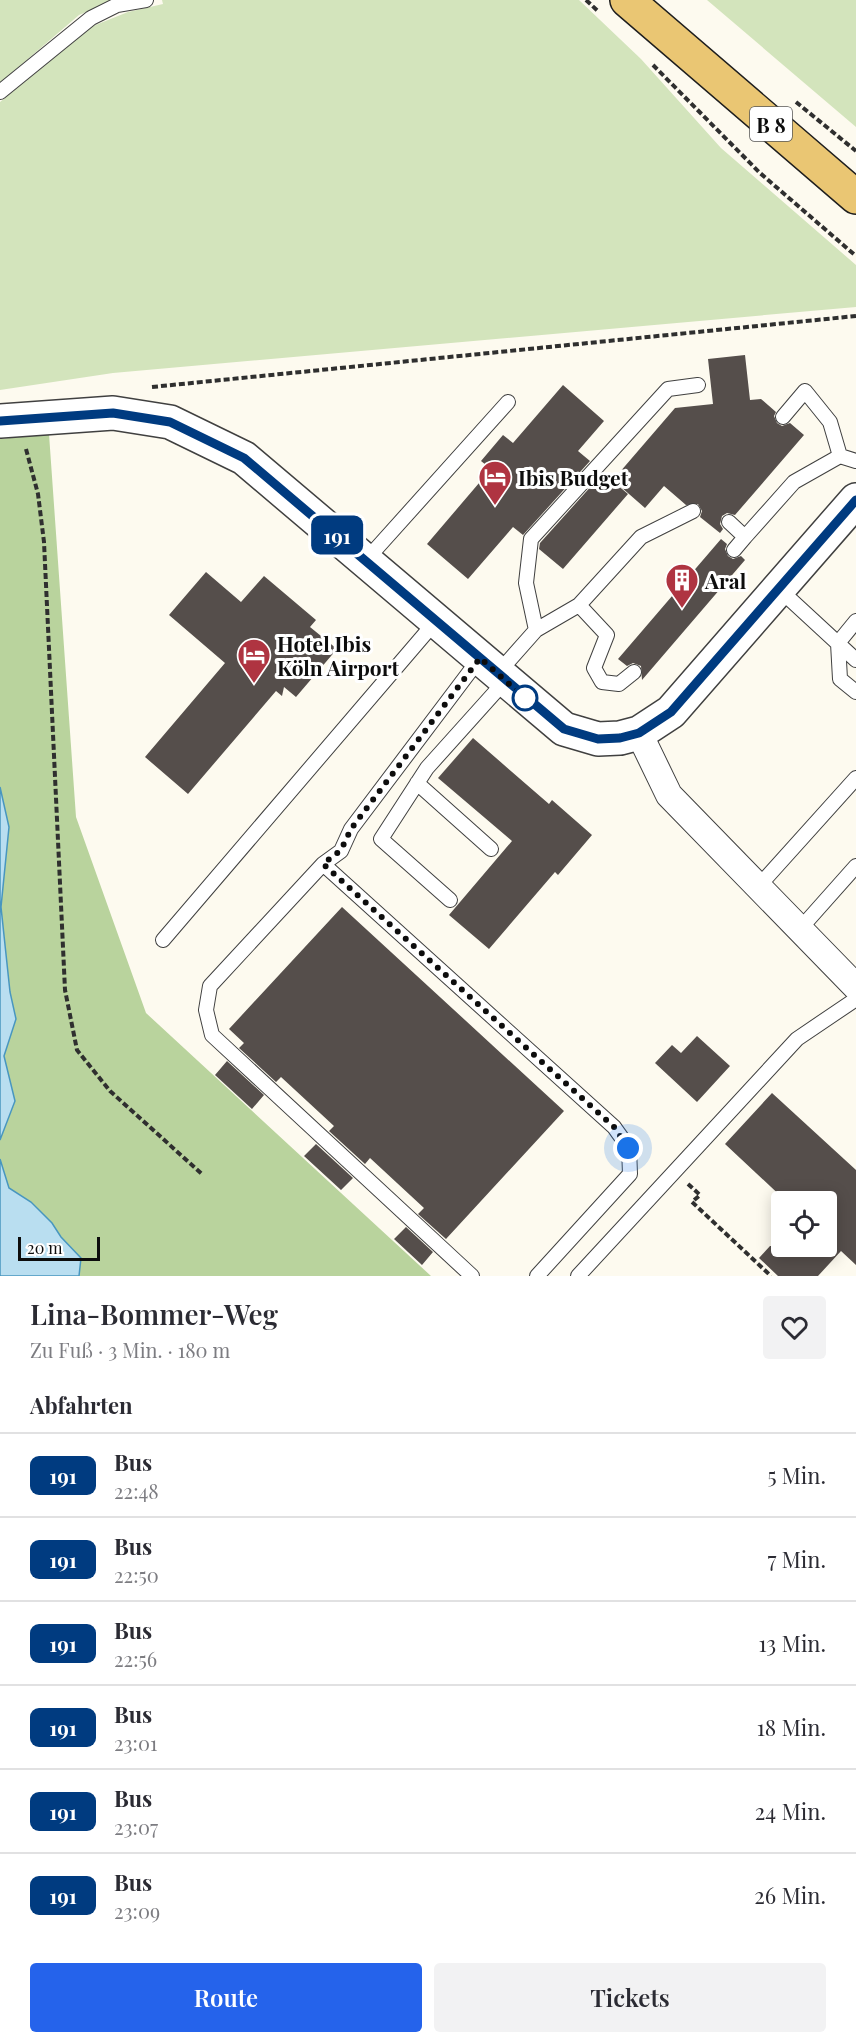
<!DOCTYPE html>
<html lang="de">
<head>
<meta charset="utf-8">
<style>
  :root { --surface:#fff; --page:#f2f2f3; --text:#2b2b33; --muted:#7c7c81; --line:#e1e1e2; --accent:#2563eb }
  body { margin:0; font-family:"Playfair Display",serif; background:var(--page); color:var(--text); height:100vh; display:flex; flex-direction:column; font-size:22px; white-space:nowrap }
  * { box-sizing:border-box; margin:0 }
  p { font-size:20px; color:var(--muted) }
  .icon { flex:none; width:33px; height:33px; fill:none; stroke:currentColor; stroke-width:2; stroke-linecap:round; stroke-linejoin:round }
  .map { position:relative; height:1276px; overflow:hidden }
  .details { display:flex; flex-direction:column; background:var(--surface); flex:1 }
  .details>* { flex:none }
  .badge { padding:0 12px; border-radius:9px; font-size:21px; line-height:39px }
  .buttons { position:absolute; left:771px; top:1191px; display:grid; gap:12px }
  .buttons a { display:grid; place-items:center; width:66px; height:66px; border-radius:6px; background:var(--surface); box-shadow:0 3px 15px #0003; font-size:30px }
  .scale { position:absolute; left:18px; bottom:15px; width:82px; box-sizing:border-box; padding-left:6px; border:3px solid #0d0d0d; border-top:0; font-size:16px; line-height:21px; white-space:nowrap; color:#0d0d0d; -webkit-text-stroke:4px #fff; paint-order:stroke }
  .you { position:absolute; width:30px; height:30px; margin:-15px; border:4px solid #fff; border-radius:50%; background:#1a73e8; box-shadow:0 0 0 9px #1a73e833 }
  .map>.badge { position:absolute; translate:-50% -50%; box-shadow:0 0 0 3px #fff }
  h2 { padding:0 30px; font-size:22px; line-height:54px }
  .round { display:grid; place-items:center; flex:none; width:63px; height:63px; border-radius:6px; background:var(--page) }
  .headline { display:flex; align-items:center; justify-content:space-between; height:102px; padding:0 30px }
  h1 { font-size:28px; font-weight:600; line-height:45px }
  .cta { display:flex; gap:12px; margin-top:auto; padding:12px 30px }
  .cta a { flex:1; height:69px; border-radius:6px; background:var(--accent); color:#fff; font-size:24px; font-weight:600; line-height:69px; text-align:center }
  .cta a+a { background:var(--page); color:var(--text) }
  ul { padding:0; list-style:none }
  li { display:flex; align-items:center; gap:18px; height:84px; padding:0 30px; border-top:2px solid var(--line) }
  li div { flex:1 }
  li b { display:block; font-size:22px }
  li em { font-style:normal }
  li .badge { min-width:66px; font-weight:700; text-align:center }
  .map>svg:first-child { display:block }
  .green { fill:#d3e4bc }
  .forest { fill:#b9d39d }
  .water { fill:#b9def0; stroke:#4896bf; stroke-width:1.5 }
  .building { fill:#554e4b }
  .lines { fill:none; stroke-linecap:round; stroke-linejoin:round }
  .service-casing { stroke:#404040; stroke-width:16 }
  .minor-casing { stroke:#404040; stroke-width:28 }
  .tertiary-casing { stroke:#404040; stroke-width:36 }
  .primary-casing { stroke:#1e1e1e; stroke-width:36 }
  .path { stroke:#2f2f2f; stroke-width:4; stroke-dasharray:6 3; stroke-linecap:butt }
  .service { stroke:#fff; stroke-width:14 }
  .minor { stroke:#fff; stroke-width:26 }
  .tertiary { stroke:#fff; stroke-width:33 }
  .primary { stroke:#eac673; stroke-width:33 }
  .line-casing { stroke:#fff; stroke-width:14 }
  .line { stroke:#003b80; stroke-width:9 }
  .walk { stroke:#0d0d0d; stroke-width:6; stroke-dasharray:0 10.8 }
  .stop-dot { fill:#fff; stroke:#003b80; stroke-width:3 }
  .labels { text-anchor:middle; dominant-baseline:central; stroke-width:6; stroke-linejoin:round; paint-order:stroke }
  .shield { fill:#fff; stroke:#565656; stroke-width:1.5 }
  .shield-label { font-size:20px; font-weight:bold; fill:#0d0d0d }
  .poi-label { font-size:21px; font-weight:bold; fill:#0d0d0d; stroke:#fff; text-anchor:start }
</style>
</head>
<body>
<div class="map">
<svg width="856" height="1276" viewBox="0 0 856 1276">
  <rect width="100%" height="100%" fill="#fdfaef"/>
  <path class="green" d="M 0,0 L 114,0 L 79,15 L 0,83 Z
    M 162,0 L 579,0 L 641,59 L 721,148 L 856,265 L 856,307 L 113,373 L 0,390 L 0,102 L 93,26 L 128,12 L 163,4 Z
    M 707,0 L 856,0 L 856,127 Z"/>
  <path class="forest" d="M 49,434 L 76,817 L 146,1013 L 431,1276 L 79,1276 L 80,1258 L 61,1237 L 52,1223 L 31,1202 L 9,1188 L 0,1163 L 0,1140 L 15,1102 L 4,1056 L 16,1019 L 10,992 L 1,907 L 9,827 L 0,787 L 0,439 Z"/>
  <path class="water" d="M 0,787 L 9,827 L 1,907 L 10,992 L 16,1019 L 4,1056 L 15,1101 L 0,1140 Z
    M 0,1159 L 9,1188 L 31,1202 L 52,1223 L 61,1237 L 81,1258 L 79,1276 L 0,1276 Z"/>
  <path class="building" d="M 745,355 L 750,400 L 761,399 L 776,412 L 774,416 L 777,423 L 782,426 L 790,423 L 804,435 L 735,515 L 727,513 L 722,516 L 720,524 L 723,529 L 720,533 L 700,517 L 702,511 L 698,504 L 686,505 L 664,486 L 645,508 L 613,480 L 675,408 L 713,404 L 708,359 Z
    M 563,385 L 604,421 L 578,451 L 590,461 L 523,535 L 513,527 L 468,579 L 427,544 L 491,469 L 481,461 L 503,435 L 513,443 Z
    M 603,473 L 628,494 L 563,569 L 539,549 L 540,543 Z
    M 721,539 L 727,544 L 725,549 L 728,556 L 733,559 L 741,556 L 745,560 L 642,680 L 641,666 L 633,663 L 627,666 L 618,659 Z
    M 206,572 L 241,602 L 264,576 L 316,620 L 310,627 L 337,649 L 296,697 L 284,687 L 282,696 L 276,691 L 188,794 L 145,757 L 225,663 L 169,615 Z
    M 473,738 L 549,804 L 552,800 L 592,835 L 558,875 L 555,872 L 489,949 L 449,915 L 512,841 L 438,778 Z
    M 342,907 L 564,1111 L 446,1239 L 418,1214 L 424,1208 L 370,1158 L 365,1164 L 329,1131 L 334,1126 L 281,1077 L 276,1082 L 239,1048 L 244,1043 L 229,1029 Z
    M 697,1036 L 730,1066 L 697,1102 L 655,1063 L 672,1045 L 681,1053 Z
    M 227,1061 L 264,1095 L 252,1109 L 215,1075 Z
    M 772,1093 L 856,1170 L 856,1265 L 841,1251 L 818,1276 L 778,1276 L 759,1258 L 770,1246 L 826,1246 L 826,1202 L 787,1202 L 725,1144 Z
    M 316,1144 L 353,1178 L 341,1190 L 304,1156 Z
    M 406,1227 L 433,1252 L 422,1265 L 394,1239 Z"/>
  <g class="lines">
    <defs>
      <path id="service" d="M 0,92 L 91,18 L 117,5 L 146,0
        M 783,417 L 805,391 L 830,422 L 840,456
        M 729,522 L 745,537 L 794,482 L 840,456 L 856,461
        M 734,550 L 745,537
        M 367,559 L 508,402
        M 779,589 L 856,660
        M 579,605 L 607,635 L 594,668 L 602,682 L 619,684 L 634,672
        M 856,621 L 838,643 L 840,679 L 856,692
        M 536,630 L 526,583 L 531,539 L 668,389 L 698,385
        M 498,673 L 536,630 L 579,605 L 641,537 L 693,511
        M 417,783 L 491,849
        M 323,864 L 614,1127 L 629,1148 L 630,1174 L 537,1276
        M 758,887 L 856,778
        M 450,900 L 381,839 L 427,768 L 506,680
        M 800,929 L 856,866
        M 163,940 L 436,621
        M 472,1276 L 212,1035 L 206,1010 L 210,986 L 323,864 L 341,851 L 351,829 L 480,658
        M 578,1276 L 797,1039 L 856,999"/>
      <path id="minor" d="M 639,733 L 669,795 L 856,987"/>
      <path id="tertiary" d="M 0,421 L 113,413 L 170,422 L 244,458 L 564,729 L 598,739 L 620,738 L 639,733 L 671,712 L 856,500"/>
      <path id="primary" d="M 627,0 L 856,197"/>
    </defs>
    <use href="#service" class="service-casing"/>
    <use href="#minor" class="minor-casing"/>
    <use href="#tertiary" class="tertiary-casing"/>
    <use href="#primary" class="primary-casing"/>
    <path class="path" d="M 586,0 L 599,12
      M 653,65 L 760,173 L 856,256
      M 796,102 L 856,151
      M 152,387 L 856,316
      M 26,449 L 38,494 L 44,542 L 65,990 L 77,1050 L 110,1091 L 203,1175
      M 688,1184 L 700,1195 L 692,1202 L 771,1276"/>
    <use href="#service" class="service"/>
    <use href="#minor" class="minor"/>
    <use href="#tertiary" class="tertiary"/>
    <use href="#primary" class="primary"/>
  </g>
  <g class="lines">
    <defs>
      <path id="line" d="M 0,421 L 113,413 L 170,422 L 244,458 L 564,729 L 598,739 L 620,738 L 639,733 L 671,712 L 856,500"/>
    </defs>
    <use href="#line" class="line-casing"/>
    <use href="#line" class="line"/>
    <path class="walk" d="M 525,698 L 480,658 L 351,829 L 341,850 L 323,864 L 614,1127 L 628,1148"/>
  </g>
  <defs>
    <symbol id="hotel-pin" viewBox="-11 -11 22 30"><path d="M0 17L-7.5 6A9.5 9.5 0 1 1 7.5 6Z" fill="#af3441" stroke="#fff"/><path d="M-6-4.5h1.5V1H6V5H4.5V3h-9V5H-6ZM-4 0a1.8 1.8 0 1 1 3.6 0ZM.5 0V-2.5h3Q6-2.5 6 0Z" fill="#fff"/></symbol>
    <symbol id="building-pin" viewBox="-11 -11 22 30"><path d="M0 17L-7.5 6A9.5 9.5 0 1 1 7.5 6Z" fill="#af3441" stroke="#fff"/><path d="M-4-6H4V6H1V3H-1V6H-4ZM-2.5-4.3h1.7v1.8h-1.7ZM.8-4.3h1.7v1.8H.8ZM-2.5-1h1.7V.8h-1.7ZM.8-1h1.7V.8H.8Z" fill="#fff"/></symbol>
  </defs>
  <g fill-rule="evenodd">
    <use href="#hotel-pin" x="476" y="458" width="38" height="52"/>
    <use href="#building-pin" x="663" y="561" width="38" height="52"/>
    <use href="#hotel-pin" x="235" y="636" width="38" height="52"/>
  </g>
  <circle class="stop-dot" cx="525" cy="698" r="12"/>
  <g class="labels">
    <rect class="shield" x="750" y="107" width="42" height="34" rx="4.5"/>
    <g class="shield-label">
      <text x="771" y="124">B 8</text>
    </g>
    <g class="poi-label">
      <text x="518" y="477">Ibis Budget</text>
      <text x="705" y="580">Aral</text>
      <text x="277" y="643">Hotel Ibis<tspan x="277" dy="24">Köln Airport</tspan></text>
    </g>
  </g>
</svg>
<div class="buttons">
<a><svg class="icon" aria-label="locate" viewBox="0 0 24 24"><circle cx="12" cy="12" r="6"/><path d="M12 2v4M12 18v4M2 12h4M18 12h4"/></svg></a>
</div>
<div class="scale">20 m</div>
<div class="you" style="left:628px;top:1148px"></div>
<b class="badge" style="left:337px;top:535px;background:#003b80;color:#fff">191</b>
</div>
<section class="details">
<div class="headline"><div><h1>Lina-Bommer-Weg</h1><p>Zu Fuß · 3 Min. · 180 m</p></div><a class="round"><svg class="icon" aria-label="heart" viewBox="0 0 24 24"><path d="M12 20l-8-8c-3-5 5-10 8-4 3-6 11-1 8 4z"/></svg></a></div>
<h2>Abfahrten</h2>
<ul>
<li><span class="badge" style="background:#003b80;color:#fff">191</span><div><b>Bus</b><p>22:48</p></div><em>5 Min.</em></li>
<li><span class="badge" style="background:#003b80;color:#fff">191</span><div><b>Bus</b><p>22:50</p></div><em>7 Min.</em></li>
<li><span class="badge" style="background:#003b80;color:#fff">191</span><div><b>Bus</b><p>22:56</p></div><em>13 Min.</em></li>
<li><span class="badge" style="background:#003b80;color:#fff">191</span><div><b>Bus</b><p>23:01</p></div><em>18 Min.</em></li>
<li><span class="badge" style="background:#003b80;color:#fff">191</span><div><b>Bus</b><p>23:07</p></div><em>24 Min.</em></li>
<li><span class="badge" style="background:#003b80;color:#fff">191</span><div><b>Bus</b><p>23:09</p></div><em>26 Min.</em></li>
</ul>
<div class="cta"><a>Route</a><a>Tickets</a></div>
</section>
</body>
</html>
